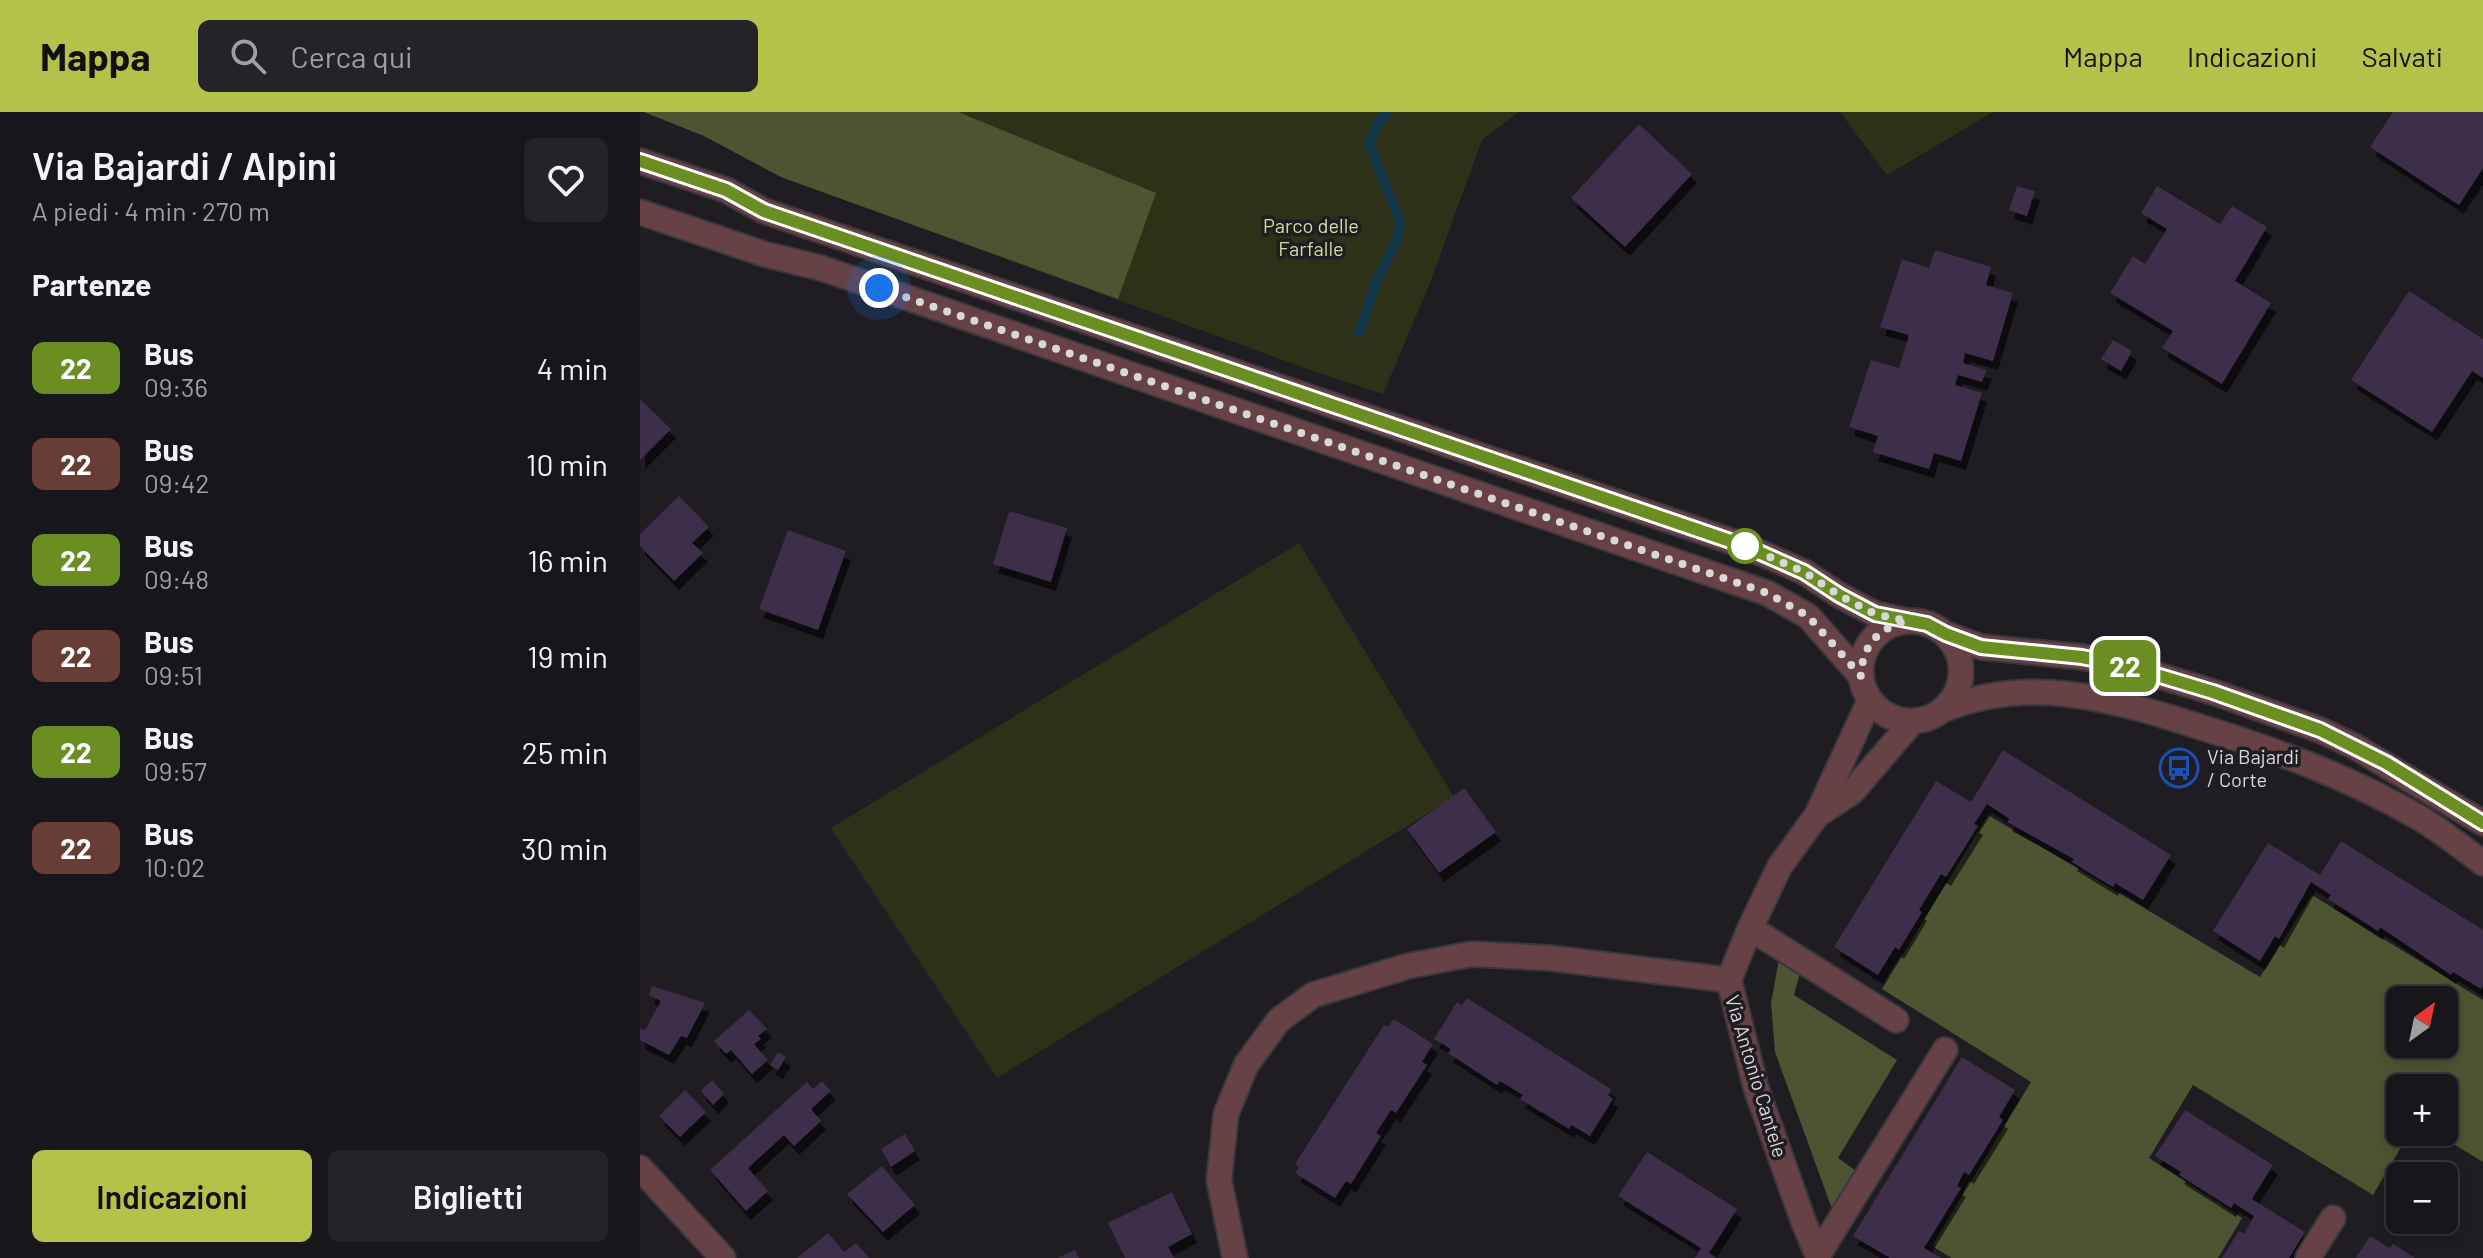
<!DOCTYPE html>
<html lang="it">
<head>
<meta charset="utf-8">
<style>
  :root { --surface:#17161a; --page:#242327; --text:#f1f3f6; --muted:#9e9fa2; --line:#363539; --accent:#b4c24a }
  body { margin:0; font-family:Barlow,sans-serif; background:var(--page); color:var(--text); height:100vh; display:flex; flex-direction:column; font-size:30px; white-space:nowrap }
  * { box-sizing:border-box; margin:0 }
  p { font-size:26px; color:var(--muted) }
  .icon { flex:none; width:44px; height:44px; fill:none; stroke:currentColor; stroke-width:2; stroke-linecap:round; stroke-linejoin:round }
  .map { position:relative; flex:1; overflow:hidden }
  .side { display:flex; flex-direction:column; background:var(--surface); width:640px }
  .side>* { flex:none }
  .badge { padding:0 16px; border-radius:12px; font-size:28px; line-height:52px }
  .needle { width:52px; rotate:33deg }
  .controls { position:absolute; left:1746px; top:874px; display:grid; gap:16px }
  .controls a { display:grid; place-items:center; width:72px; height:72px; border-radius:12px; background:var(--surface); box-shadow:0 4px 12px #0003,0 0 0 2px var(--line); font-size:40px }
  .you { position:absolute; width:40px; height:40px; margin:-20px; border:6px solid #fff; border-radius:50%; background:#1a73e8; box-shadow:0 0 0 12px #1a73e833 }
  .map>.badge { position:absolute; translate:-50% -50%; box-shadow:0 0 0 4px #fff }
  h2 { padding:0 32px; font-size:30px; line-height:72px }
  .round { display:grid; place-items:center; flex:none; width:84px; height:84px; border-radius:12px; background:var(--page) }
  .summary { display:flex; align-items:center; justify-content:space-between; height:136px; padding:0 32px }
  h1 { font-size:38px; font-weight:600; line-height:60px }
  .button { display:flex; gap:16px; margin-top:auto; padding:16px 32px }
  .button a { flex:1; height:92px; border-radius:12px; background:var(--accent); color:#111; font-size:32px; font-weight:600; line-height:92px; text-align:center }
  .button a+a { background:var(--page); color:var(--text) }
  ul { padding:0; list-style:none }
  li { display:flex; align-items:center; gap:24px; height:96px; padding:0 32px }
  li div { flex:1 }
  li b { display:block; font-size:30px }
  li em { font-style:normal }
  li .badge { min-width:88px; font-weight:700; text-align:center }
  header { display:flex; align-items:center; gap:48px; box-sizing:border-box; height:112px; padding:0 40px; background:var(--accent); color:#111 }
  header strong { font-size:38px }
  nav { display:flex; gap:44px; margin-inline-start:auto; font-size:28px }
  .search { width:560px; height:72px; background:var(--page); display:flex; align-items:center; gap:20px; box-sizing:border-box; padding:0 28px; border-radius:12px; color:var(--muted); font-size:30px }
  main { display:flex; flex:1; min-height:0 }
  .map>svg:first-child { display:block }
  .green { fill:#2d3117 }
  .forest { fill:#4d5431; fill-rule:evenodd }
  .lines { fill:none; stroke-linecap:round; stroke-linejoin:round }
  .stream { stroke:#123549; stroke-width:10 }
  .building { fill:#3c2d4a; filter:url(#shadow) }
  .minor-casing { stroke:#39373c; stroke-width:28 }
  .minor { stroke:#664247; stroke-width:24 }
  .line-casing { stroke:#fff; stroke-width:18 }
  .line { stroke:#6b8e23; stroke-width:12 }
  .walk { stroke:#d9d7db; stroke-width:8; stroke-dasharray:0 14.4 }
  .stop-dot { fill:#fff; stroke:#6b8e23; stroke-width:4 }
  .labels { text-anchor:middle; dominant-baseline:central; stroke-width:7; stroke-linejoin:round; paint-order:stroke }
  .park-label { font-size:20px; fill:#d0dd9d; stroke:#1f1d22 }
  .poi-label { font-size:20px; fill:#d9d7db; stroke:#1f1d22; text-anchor:start }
  .street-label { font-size:20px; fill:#d9d7db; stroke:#1f1d22 }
</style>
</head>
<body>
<header>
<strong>Mappa</strong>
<div class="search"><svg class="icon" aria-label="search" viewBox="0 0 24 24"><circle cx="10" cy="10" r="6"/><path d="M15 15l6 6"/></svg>Cerca qui</div>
<nav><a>Mappa</a><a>Indicazioni</a><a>Salvati</a></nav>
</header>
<main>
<section class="side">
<div class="summary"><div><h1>Via Bajardi / Alpini</h1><p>A piedi · 4 min · 270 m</p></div><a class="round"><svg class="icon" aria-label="heart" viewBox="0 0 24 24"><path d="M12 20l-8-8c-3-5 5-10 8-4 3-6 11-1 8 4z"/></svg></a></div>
<h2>Partenze</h2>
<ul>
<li><span class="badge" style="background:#6b8e23;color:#fff">22</span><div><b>Bus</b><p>09:36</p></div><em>4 min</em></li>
<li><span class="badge" style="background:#683d36;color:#fff">22</span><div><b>Bus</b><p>09:42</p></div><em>10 min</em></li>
<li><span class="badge" style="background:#6b8e23;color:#fff">22</span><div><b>Bus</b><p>09:48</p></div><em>16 min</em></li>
<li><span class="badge" style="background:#683d36;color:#fff">22</span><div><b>Bus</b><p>09:51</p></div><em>19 min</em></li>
<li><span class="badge" style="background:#6b8e23;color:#fff">22</span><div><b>Bus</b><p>09:57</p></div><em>25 min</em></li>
<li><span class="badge" style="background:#683d36;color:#fff">22</span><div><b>Bus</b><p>10:02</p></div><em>30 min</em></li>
</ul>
<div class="button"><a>Indicazioni</a><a>Biglietti</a></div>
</section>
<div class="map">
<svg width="1843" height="1146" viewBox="0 0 1843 1146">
  <defs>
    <filter id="shadow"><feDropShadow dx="5" dy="9" stdDeviation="0" flood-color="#0009"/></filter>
  </defs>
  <rect width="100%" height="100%" fill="#1f1d22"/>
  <path class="green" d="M 4,0 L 879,0 L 842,28 L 790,171 L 743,282 L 673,259 L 141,65 L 64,24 Z
    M 1200,0 L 1353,0 L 1247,63 Z
    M 659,431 L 814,685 L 357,966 L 191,716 Z"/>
  <path class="forest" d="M 4,0 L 318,0 L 516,81 L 478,187 L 141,65 L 64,24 Z
    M 1348,703 L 1620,865 L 1672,783 L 1843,888 L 1843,1050 L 1794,1020 L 1804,1020 L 1804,976 L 1760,976 L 1760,1020 L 1770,1020 L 1733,1083 L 1553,973 L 1509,1046 L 1602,1106 L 1578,1146 L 1312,1146 L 1292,1134 L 1391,970 L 1242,877 ZM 1804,888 L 1804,932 L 1760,932 L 1760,888 Z
    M 1139,847 L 1160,861 L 1154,883 L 1257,948 L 1198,1046 L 1216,1059 L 1192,1097 L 1135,940 L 1131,891 Z"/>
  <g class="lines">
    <path class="stream" d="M 719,220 L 737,168 L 757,128 L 760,109 L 729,32 L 740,8 L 748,0"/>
  </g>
  <path class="building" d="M 1753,0 L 1843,0 L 1843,56 L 1819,93 L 1730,35 Z
    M 999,12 L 1052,62 L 985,135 L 931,86 Z
    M 1377,74 L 1395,79 L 1387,104 L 1369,98 Z
    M 1517,74 L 1580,112 L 1592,94 L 1627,115 L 1595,169 L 1631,191 L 1582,272 L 1522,236 L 1533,219 L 1470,181 L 1493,144 L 1505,152 L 1527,117 L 1501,101 Z
    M 1295,138 L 1351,155 L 1346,173 L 1373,181 L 1353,249 L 1325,241 L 1323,251 L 1347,258 L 1342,270 L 1318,263 L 1315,273 L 1342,281 L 1321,349 L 1294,341 L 1289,357 L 1233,340 L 1238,324 L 1209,315 L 1231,248 L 1259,256 L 1269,223 L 1240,215 L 1262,147 L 1289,156 Z
    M 1769,179 L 1843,227 L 1843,266 L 1832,259 L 1792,320 L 1711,268 Z
    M 1473,228 L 1492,239 L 1481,259 L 1461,247 Z
    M 0,287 L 31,317 L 0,348 Z
    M 39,384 L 69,415 L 52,431 L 63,441 L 34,469 L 0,434 L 0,422 Z
    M 369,399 L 427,416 L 411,470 L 353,452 Z
    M 148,418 L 206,439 L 178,518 L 119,497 Z
    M 1363,638 L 1531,743 L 1503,788 L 1475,771 L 1473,775 L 1458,766 L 1432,750 L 1434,747 L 1367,710 L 1370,707 L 1347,692 L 1334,712 L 1338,714 L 1306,765 L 1301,762 L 1279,798 L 1282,800 L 1259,838 L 1255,835 L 1238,863 L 1194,835 L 1296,669 L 1331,690 Z
    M 824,676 L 856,720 L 799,761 L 767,717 Z
    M 1701,729 L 1843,818 L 1843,873 L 1841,877 L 1813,860 L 1811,863 L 1740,815 L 1738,819 L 1688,787 L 1691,783 L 1671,770 L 1639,827 L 1635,824 L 1620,849 L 1573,819 L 1628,731 L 1680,763 Z
    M 12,874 L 65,891 L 47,926 L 41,924 L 29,943 L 0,928 L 0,916 L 5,918 L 21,889 L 9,883 Z
    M 827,886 L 971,977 L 968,983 L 973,987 L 950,1024 L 931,1013 L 929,1017 L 880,987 L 883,983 L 860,969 L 857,973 L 808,941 L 811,937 L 794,927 L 817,890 L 822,893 Z
    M 109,898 L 127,917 L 118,924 L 121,927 L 114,932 L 128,948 L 112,962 L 91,938 L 86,942 L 74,929 Z
    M 754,907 L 793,932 L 782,950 L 787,953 L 756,1001 L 751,998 L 736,1021 L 741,1024 L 711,1072 L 706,1069 L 695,1086 L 655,1061 L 659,1055 L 655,1052 L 744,913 L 748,915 Z
    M 138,940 L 146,945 L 138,958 L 130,953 Z
    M 1322,945 L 1375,978 L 1359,1005 L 1363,1008 L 1329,1063 L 1324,1060 L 1317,1074 L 1321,1076 L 1284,1136 L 1301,1146 L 1250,1146 L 1213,1124 Z
    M 72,968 L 84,982 L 73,993 L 61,979 Z
    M 182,969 L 191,979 L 171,997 L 181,1009 L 154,1034 L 144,1023 L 108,1056 L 128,1079 L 106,1099 L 70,1058 L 167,970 L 173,977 Z
    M 45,978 L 66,1000 L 40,1025 L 19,1004 Z
    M 1545,998 L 1633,1053 L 1612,1087 L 1665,1120 L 1649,1146 L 1582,1146 L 1599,1119 L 1604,1122 L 1614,1104 L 1594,1091 L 1591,1096 L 1539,1063 L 1541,1060 L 1515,1044 Z
    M 265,1022 L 275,1039 L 251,1055 L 241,1037 Z
    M 1007,1040 L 1097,1097 L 1069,1141 L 1077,1146 L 1055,1146 L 1061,1136 L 978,1084 Z
    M 242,1054 L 275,1093 L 243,1120 L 207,1082 Z
    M 532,1080 L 552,1122 L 528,1135 L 534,1146 L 485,1146 L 468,1111 Z
    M 188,1121 L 204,1140 L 216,1131 L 229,1146 L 157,1146 Z
    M 1730,1124 L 1750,1136 L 1753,1132 L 1775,1146 L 1716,1146 Z
    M 435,1138 L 439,1146 L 417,1146 Z"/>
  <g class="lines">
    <defs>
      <path id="minor" d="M 0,49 L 86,78 L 124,99 L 1105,434 L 1164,460 L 1199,483 L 1235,502 L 1267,509
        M 0,100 L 124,142 L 181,156 L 1127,481 L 1168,504 L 1221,564
        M1221 559a50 50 0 1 1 100 0a50 50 0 1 1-100 0Z
        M 1306,522 L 1341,535 L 1442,545 L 1487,554 L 1573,580 L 1680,618 L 1714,634 L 1843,711
        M 1305,597 C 1389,563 1472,587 1554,613 C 1632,637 1707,664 1778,705 C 1801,718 1822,736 1843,751
        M 1177,703 L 1212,680 L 1272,610
        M 1110,816 L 1256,908
        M 0,1056 L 83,1146
        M 1178,1143 L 1305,938
        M 595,1146 L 579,1068 L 586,1002 L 606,953 L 639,908 L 673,883 L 768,854 L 832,842 L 910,846 L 1089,868
        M 1179,1146 L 1164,1111 L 1116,976 L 1089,868 L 1110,816 L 1140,754 L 1177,703 L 1230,588
        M 1668,1146 L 1693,1106"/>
    </defs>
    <use href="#minor" class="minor-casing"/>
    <use href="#minor" class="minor"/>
  </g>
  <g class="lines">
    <defs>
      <path id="line" d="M 0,49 L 86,78 L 124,99 L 1105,434 L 1164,460 L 1199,483 L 1235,502 L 1287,512 L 1306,522 L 1341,535 L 1442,545 L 1487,554 L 1573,580 L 1680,618 L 1746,651 L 1843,711"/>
    </defs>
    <use href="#line" class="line-casing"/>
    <use href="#line" class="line"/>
    <path class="walk" d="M 239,176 L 1127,481 L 1168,504 L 1221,564 C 1222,534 1238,516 1267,509 L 1235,502 L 1199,483 L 1164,460 L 1105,434"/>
  </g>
  <defs>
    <symbol id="bus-ring" viewBox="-11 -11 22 22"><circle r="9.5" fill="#1f1d22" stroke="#1a4fb4" stroke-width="1.5"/><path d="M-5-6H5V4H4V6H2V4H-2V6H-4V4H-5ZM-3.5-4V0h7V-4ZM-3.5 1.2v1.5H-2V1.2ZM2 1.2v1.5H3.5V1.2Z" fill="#1a4fb4"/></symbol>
  </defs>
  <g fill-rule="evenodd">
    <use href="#bus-ring" x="1517" y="634" width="44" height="44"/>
  </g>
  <circle class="stop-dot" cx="1105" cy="434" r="16"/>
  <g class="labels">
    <g class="park-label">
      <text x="671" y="113">Parco delle<tspan x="671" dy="23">Farfalle</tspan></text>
    </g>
    <g class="poi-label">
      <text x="1567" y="644">Via Bajardi<tspan x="1567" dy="23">/ Corte</tspan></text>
    </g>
    <g class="street-label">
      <text transform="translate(1117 964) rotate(73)">Via Antonio Cantele</text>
    </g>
  </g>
</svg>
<div class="controls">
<a><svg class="needle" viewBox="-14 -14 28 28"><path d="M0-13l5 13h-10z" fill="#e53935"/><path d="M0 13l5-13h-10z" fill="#9e9fa2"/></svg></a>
<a>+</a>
<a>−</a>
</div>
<div class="you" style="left:239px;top:176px"></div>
<b class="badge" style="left:1485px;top:554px;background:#6b8e23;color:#fff">22</b>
</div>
</main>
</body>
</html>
